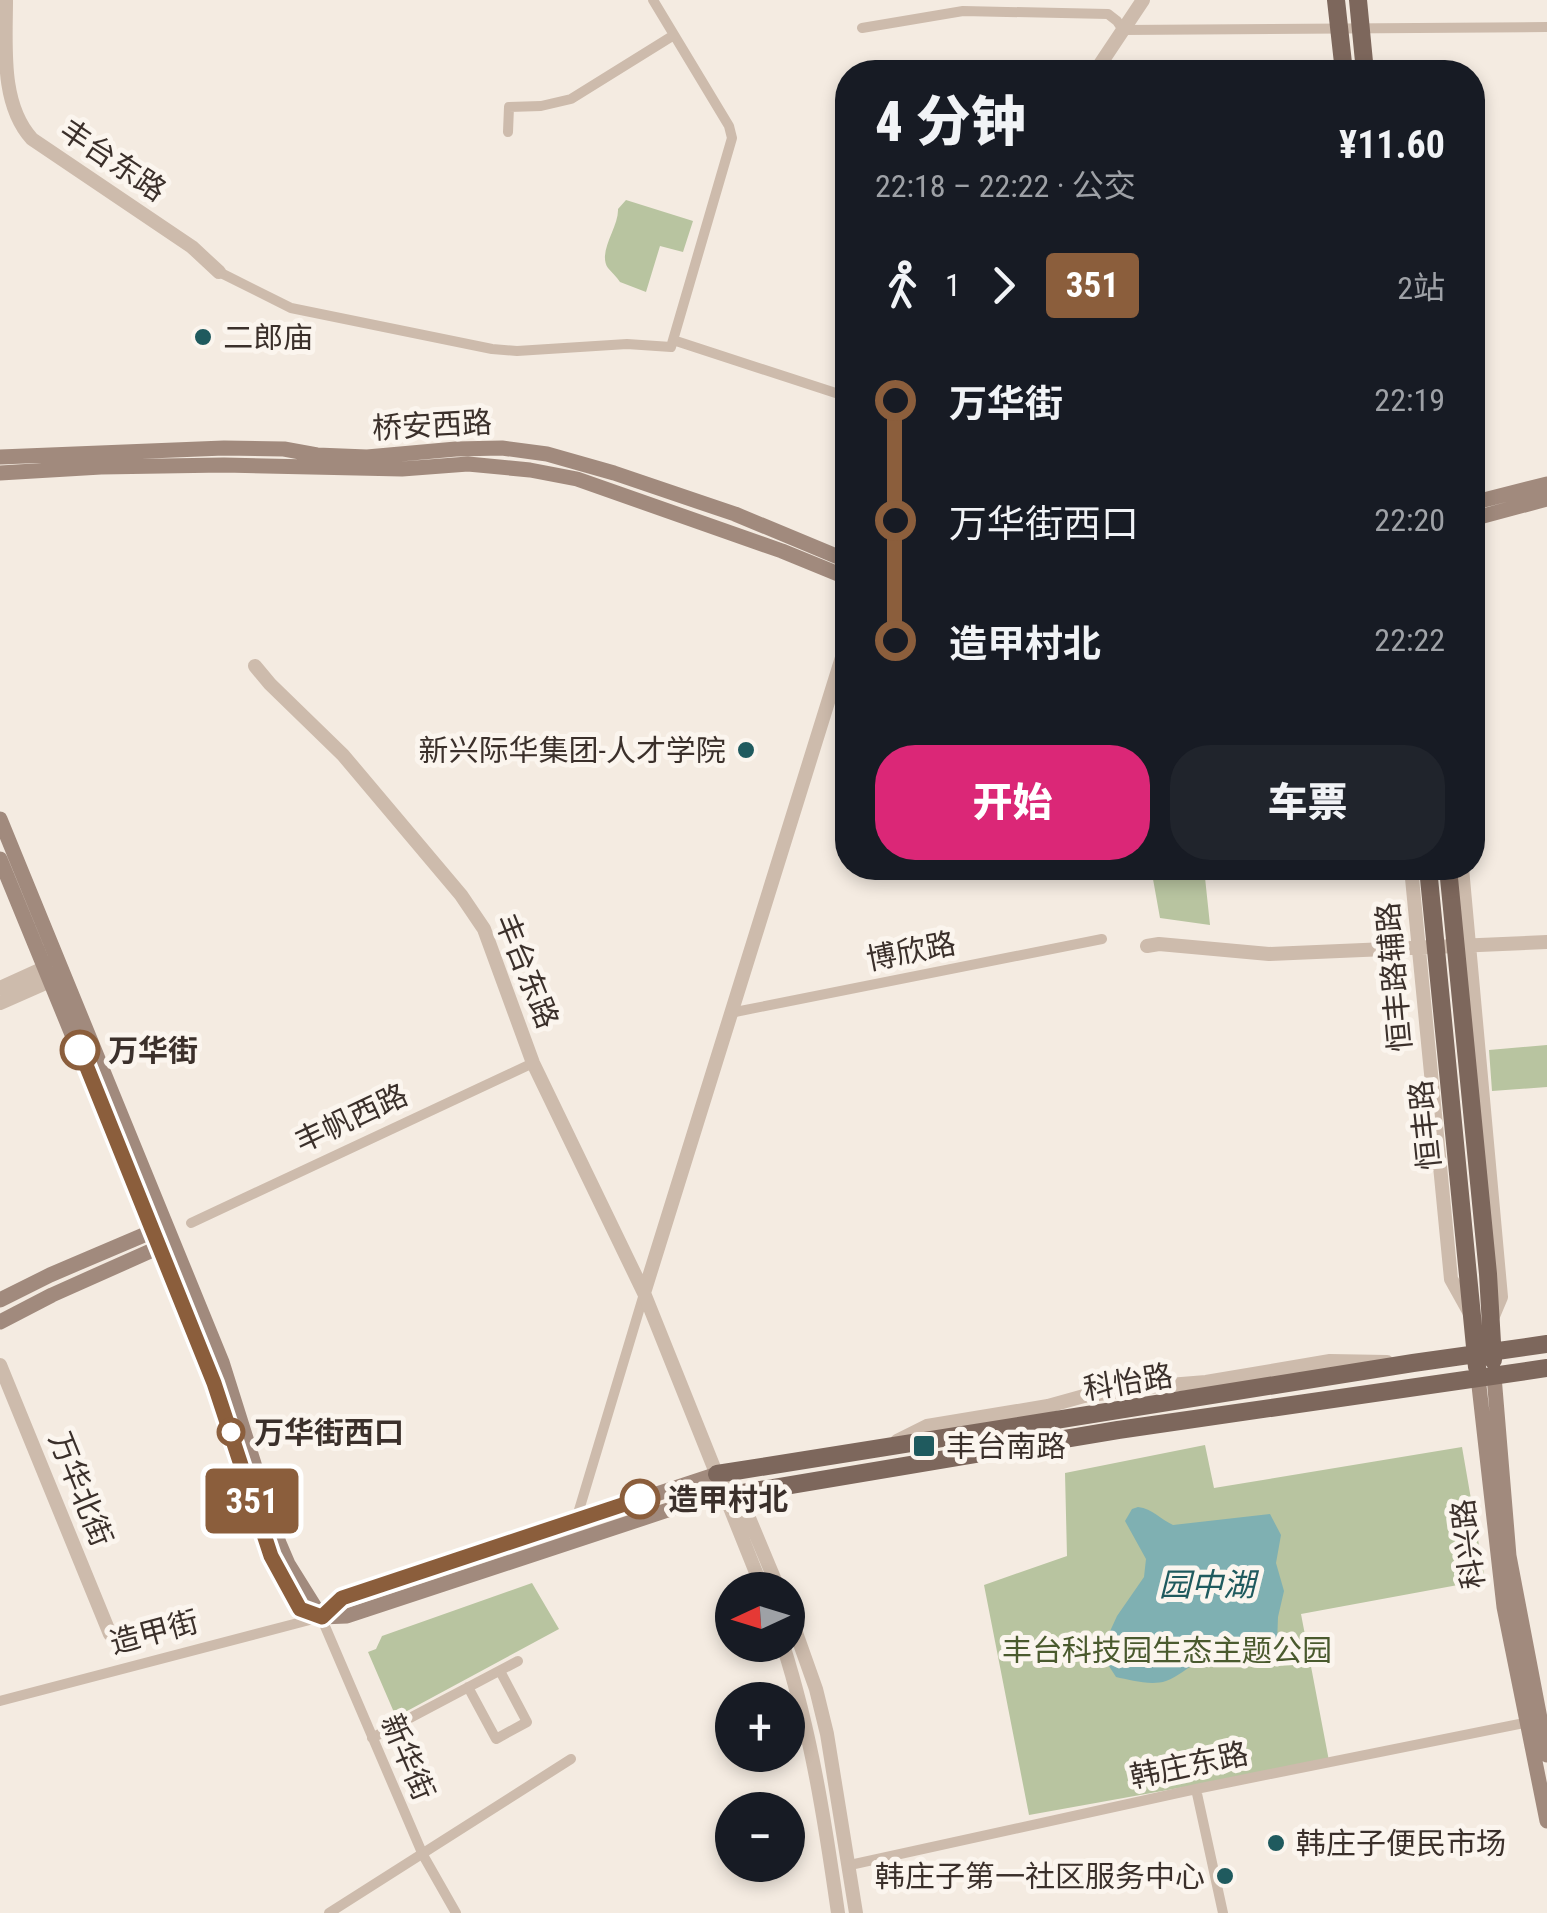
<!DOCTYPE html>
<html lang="zh">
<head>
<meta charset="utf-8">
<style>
  :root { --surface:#171b24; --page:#20242c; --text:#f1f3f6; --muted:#9ea1a6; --accent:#db2777 }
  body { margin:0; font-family:"Roboto Condensed","Noto Sans SC",sans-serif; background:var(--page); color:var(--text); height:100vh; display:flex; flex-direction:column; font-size:38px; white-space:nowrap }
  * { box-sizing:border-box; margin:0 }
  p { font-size:32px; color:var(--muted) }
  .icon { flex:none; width:55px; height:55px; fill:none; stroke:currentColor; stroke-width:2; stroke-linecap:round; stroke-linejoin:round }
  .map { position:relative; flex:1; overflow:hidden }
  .details { position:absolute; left:835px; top:60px; width:650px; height:820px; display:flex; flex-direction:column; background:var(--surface); border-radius:40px; box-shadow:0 5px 15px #0003 }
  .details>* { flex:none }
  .badge { padding:0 20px; border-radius:8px; font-size:35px; line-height:65px }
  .needle { width:65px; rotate:266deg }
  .fabs { position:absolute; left:715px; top:1572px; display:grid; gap:20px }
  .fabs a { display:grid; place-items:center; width:90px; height:90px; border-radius:50%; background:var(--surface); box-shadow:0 5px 15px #0003; font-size:50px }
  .map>.badge { position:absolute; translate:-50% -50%; box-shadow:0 0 0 5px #fff }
  .legs { display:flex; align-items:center; gap:15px; height:110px; padding:0 40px; font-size:32px }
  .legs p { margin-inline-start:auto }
  .summary { display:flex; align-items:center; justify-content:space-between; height:170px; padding:0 40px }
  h1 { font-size:55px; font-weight:800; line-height:75px }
  .primary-button { display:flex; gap:20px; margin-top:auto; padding:20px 40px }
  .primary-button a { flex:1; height:115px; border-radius:40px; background:var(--accent); color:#fff; font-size:40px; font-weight:800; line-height:115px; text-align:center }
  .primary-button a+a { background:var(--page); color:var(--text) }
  ul { padding:0 40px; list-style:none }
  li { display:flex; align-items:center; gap:35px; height:120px; font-size:38px }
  li i { display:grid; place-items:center; width:15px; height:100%; margin:0 12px; background:currentColor }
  li i::after { content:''; width:25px; height:25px; margin:-12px; border:8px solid; border-radius:50%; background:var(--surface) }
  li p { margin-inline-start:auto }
  li:first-child i { background:linear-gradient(#0000 50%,currentColor 0) }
  li:last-child i { background:linear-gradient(currentColor 50%,#0000 0) }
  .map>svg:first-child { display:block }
  .green { fill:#b8c4a0 }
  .water { fill:#7fb0b2 }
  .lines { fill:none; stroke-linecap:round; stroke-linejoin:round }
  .minor { stroke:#cdbbac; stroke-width:10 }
  .tertiary { stroke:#cdbbac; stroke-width:14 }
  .secondary { stroke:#a18a7d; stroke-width:15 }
  .primary { stroke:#7d675c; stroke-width:18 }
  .line-1-casing { stroke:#fff; stroke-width:22 }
  .line-1 { stroke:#8b5e3c; stroke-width:15 }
  .poi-dot { fill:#1f5a5e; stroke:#fbf5ee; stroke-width:4 }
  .stop-1-dot { fill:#fff; stroke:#8b5e3c; stroke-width:5 }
  .labels { text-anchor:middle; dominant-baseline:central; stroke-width:10; stroke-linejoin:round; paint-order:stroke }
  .street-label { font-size:30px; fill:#3b302b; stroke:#fbf5ee }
  .poi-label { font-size:30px; fill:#3b302b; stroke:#fbf5ee; text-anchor:start }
  .stop-label { font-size:30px; font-weight:bold; fill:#3b302b; stroke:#fbf5ee; text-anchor:start }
  .park-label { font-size:30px; fill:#4a5a2e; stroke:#fbf5ee }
  .water-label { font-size:32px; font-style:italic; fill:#1f5a5e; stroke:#fbf5ee }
</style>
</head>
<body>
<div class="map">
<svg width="1547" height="1913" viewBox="0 0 1547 1913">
  <rect width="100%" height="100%" fill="#f4ebe1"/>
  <path class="green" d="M 626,200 L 693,221 L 683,252 L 660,246 L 646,292 L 620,282 C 617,277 612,273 608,268 C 597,252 619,227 618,209 Z
    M 1143,868 L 1204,868 L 1210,925 L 1160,918 L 1151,868 Z
    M 1547,1045 L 1547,1087 L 1492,1091 L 1489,1050 Z
    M 1205,1445 L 1214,1488 L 1462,1447 L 1485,1580 L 1301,1614 L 1329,1761 L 1029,1815 L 984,1585 L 1067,1556 L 1065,1473 Z
    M 532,1583 L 559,1629 L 396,1717 L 368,1652 L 376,1649 L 382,1636 Z"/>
  <path class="water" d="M 1138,1507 C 1153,1509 1160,1519 1173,1525 L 1270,1514 L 1281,1535 L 1276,1563 L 1284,1591 L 1278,1617 L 1277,1644 L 1269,1651 L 1239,1648 L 1237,1641 L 1232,1648 C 1205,1648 1190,1672 1166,1681 C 1151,1686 1130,1680 1116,1677 L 1105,1660 L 1106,1640 L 1117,1616 L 1144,1577 L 1146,1559 L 1125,1521 L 1132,1509 Z"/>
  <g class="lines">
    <path class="minor" d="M 862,28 L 963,11 L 1108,14 L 1117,21 L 1123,30 L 1547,27
      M 508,132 L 509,107 L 541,106 L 571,99 L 674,35
      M 219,272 L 291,308 L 492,349 L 517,351 L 627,344 L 671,347 L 732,138 L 729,126 L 653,0
      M 673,340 L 848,397
      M 730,1013 L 1102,939
      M 191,1223 L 533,1063
      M 576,1520 L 644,1294
      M 468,1687 L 496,1739 L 527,1722 L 500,1671
      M 0,1701 L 321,1617 L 423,1855 L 456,1913
      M 372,1738 L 518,1661
      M 1196,1789 L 1223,1913
      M 850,1865 L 1196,1789 L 1534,1721
      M 329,1913 L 571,1759"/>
    <path class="tertiary" d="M 6,0 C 6,46 0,104 32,139 L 192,247 L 219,272
      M 1095,72 L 1143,0
      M 255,666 L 270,684 L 343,755 L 461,895 L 484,929 L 533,1063 L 644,1293 L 763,1590
      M 1411,868 L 1451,1279 L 1471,1315
      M 1462,868 L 1501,1297 L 1493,1316
      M 1147,946 L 1159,944 L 1269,954 L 1547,942
      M 0,988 L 53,964
      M 0,1003 L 59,977
      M 644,1293 L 848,638
      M 0,1365 L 110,1634
      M 897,1441 L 927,1426 L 1048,1406 L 1084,1396 L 1157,1386 L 1206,1382 L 1330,1361 L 1387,1362
      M 732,1487 L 739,1494 L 779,1590
      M 788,1610 L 816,1689 L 827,1734 L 856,1913
      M 783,1645 C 811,1732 825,1822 838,1913"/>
    <path class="secondary" d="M 0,457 L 224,448 L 284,449 L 317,455 L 367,457 L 456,449 L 502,448 L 547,454 L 614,473 L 735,514 L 848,561
      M 0,473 L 101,467 L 224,465 L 402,469 L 468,464 L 530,470 L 577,479 L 782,551 L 848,578
      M 1472,503 L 1547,484
      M 1472,519 L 1547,499
      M 0,819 L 222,1362 L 279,1543 L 288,1564 L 321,1617
      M 0,859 L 215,1383 L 271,1556 L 300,1609 L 321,1617 L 347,1616 L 677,1507 L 725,1496
      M 0,1300 L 50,1275 L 158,1229
      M 0,1322 L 52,1295 L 164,1245
      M 1494,1376 L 1509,1556 L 1547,1755
      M 1478,1377 L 1504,1607 L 1547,1821
      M 321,1617 L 342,1598 L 717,1474"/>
    <path class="primary" d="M 1336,0 L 1344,72
      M 1358,0 L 1365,72
      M 1428,868 L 1477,1367
      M 1448,868 L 1488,1274 L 1493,1360
      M 717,1474 L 1413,1363 L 1547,1344
      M 725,1496 L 1118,1430 L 1547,1368"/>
  </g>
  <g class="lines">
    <defs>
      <path id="line-1" d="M 80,1050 L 214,1383 L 271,1556 L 300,1609 L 322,1617 L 342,1598 L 640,1499"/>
    </defs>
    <use href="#line-1" class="line-1-casing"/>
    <use href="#line-1" class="line-1"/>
  </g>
  <g class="poi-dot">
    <circle cx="203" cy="337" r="10"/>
    <circle cx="746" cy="750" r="10"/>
    <rect x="912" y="1434" width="24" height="24" rx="5"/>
    <circle cx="1276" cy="1843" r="10"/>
    <circle cx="1225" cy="1876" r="10"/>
  </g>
  <g class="stop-1-dot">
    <circle cx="80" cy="1050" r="18"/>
    <circle cx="231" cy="1432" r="12"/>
    <circle cx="640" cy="1499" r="18"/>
  </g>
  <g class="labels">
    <g class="street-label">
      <text transform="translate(113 160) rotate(34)">丰台东路</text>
      <text transform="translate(432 425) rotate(-3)">桥安西路</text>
      <text transform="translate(911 951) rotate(-11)">博欣路</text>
      <text transform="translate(527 971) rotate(68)">丰台东路</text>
      <text transform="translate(1394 977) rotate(-95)">恒丰路辅路</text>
      <text transform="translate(351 1118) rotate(-25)">丰帆西路</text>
      <text transform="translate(1425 1125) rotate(-96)">恒丰路</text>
      <text transform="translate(1128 1382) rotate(-9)">科怡路</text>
      <text transform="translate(81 1489) rotate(68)">万华北街</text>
      <text transform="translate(1468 1544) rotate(-97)">科兴路</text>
      <text transform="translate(154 1632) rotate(-15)">造甲街</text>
      <text transform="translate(408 1757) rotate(67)">新华街</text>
      <text transform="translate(1189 1765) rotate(-12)">韩庄东路</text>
    </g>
    <g class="poi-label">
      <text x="223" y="337">二郎庙</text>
      <text x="726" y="750" text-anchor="end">新兴际华集团-人才学院</text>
      <text x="946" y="1446">丰台南路</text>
      <text x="1296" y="1843">韩庄子便民市场</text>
      <text x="1205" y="1876" text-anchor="end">韩庄子第一社区服务中心</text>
    </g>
    <g class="stop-label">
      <text x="108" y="1050">万华街</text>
      <text x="254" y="1432">万华街西口</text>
      <text x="668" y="1499">造甲村北</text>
    </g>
    <g class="park-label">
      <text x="1167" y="1650">丰台科技园生态主题公园</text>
    </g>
    <g class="water-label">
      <text x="1207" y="1585">园中湖</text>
    </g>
  </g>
</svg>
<div class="fabs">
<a><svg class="needle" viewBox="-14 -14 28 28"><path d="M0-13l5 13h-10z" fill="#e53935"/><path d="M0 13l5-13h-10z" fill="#9ea1a6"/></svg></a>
<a>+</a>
<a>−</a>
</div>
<b class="badge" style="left:252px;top:1501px;background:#8b5e3c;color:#fff">351</b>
<section class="details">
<div class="summary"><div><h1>4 分钟</h1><p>22:18 – 22:22 · 公交</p></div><b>¥11.60</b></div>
<div class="legs"><svg class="icon" aria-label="walk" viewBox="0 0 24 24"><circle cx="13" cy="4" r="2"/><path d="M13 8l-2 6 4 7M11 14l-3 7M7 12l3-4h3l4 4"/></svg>1<svg class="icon" aria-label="forward" viewBox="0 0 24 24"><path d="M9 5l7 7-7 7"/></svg><b class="badge" style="background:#8b5e3c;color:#fff">351</b><p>2站</p></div>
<ul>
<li><i style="color:#8b5e3c"></i><b>万华街</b><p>22:19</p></li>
<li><i style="color:#8b5e3c"></i><span>万华街西口</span><p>22:20</p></li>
<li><i style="color:#8b5e3c"></i><b>造甲村北</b><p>22:22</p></li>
</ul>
<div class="primary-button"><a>开始</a><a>车票</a></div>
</section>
</div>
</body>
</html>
